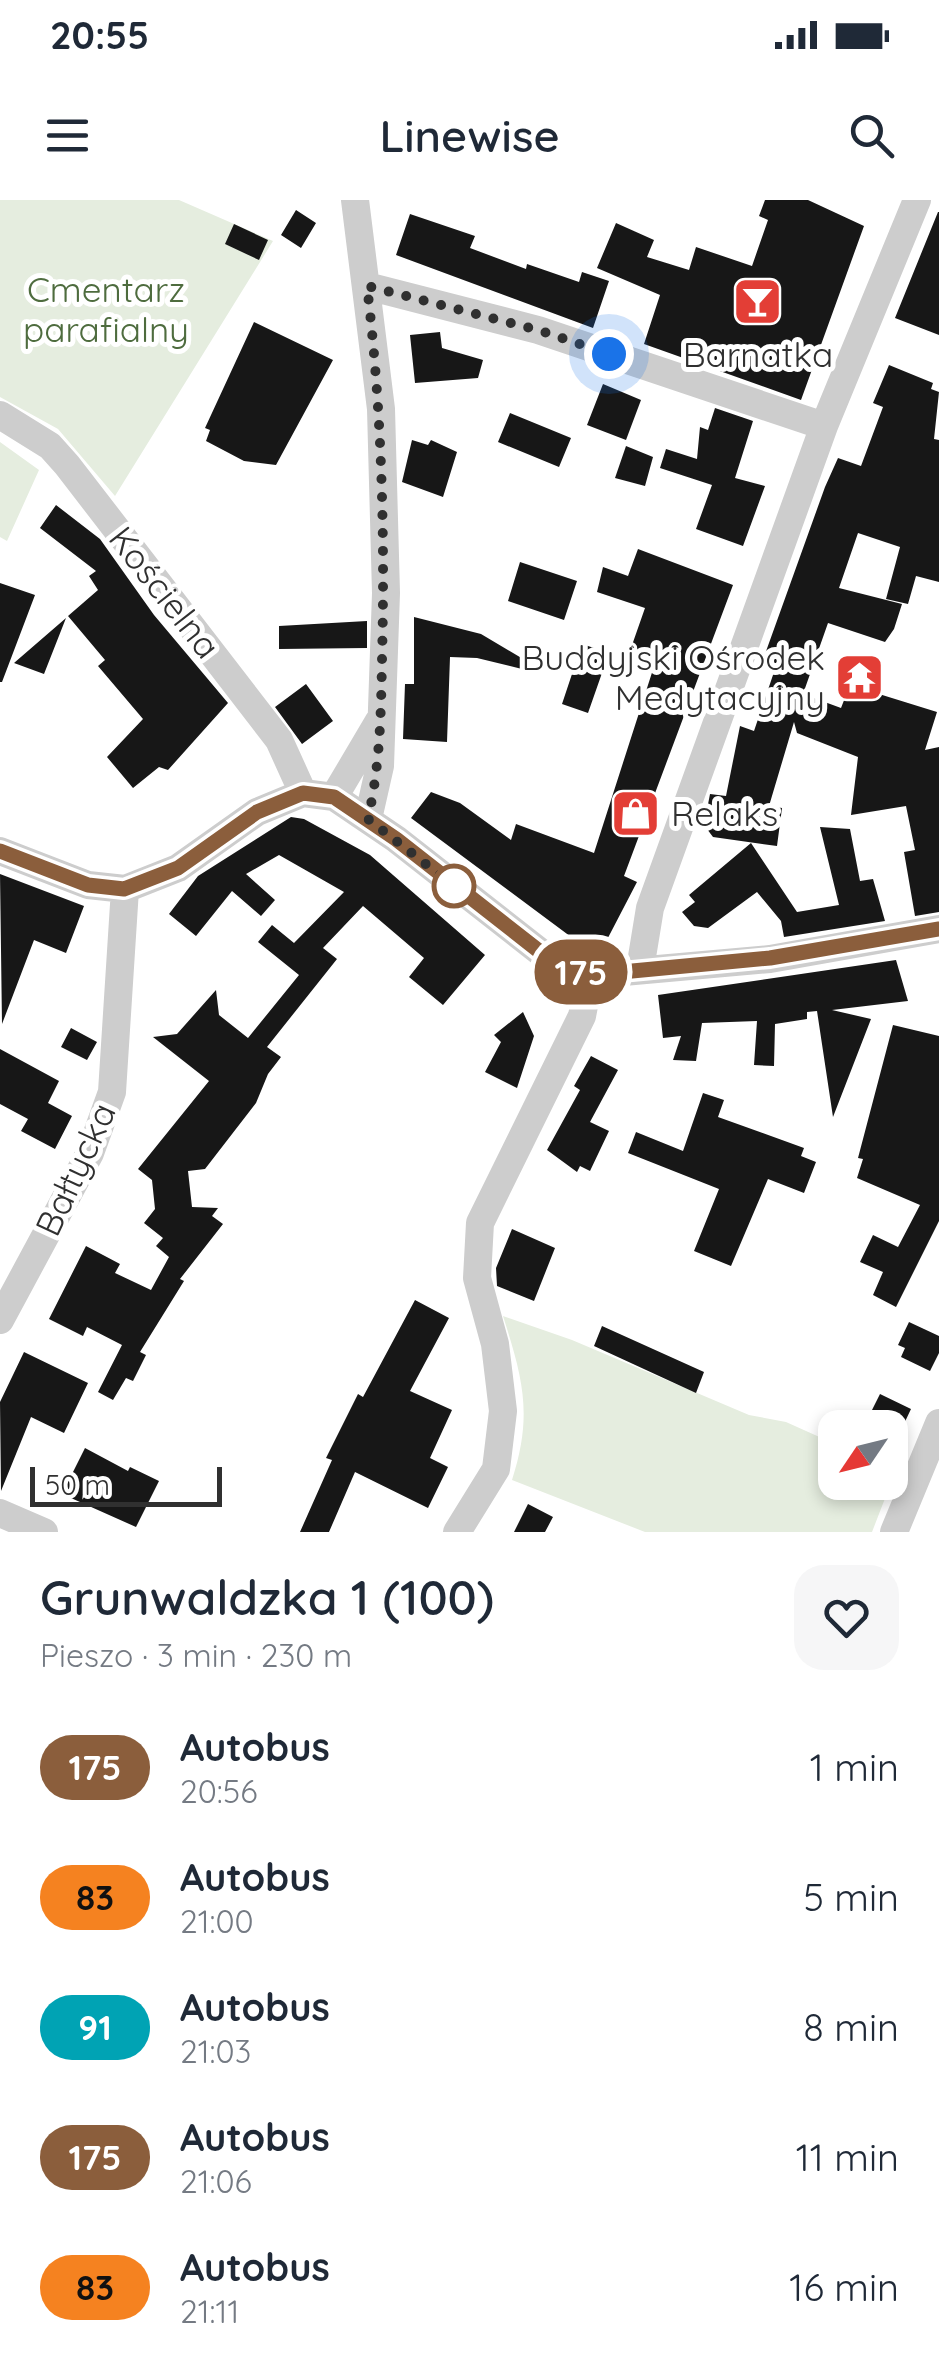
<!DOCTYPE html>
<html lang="pl">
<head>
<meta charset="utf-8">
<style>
  :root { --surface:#fff; --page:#f6f6f7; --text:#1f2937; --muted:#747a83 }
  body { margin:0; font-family:Quicksand,sans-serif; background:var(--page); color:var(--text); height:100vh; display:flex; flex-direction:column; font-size:38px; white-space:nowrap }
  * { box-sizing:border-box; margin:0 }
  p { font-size:32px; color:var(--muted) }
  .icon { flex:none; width:55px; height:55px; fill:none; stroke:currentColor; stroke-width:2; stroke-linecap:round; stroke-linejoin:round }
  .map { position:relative; height:1332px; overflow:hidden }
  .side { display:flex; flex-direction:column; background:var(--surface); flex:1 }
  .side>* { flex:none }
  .badge { padding:0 20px; border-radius:32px; font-size:35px; line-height:65px }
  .needle { width:65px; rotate:235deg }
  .fabs { position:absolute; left:818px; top:1210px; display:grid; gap:20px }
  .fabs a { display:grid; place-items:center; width:90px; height:90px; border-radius:20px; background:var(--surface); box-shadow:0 5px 15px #0003; font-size:50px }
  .scale { position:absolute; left:30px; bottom:25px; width:192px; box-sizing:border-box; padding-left:10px; border:5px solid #303030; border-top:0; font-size:28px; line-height:35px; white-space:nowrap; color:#303030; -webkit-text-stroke:8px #fff; paint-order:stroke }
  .you { position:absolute; width:50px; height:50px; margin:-25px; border:8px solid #fff; border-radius:50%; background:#1a73e8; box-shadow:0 0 0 15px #1a73e833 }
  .map>.badge { position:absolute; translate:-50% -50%; box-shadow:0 0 0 5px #fff }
  .round { display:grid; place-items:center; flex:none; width:105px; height:105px; border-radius:30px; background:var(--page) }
  .headline { display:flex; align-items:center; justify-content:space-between; height:170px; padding:0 40px }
  h1 { font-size:48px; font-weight:600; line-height:75px }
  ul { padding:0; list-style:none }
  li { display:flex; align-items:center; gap:30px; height:130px; padding:0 40px }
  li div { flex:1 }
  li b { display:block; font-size:38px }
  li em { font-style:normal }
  li .badge { min-width:110px; font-weight:700; text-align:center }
  .status { display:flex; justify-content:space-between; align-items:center; height:70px; padding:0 50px; background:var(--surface); direction:ltr }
  .status svg { height:28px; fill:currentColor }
  header { display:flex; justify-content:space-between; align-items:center; height:130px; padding:0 40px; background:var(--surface); font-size:45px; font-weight:600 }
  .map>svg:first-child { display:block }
  .green { fill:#e5eddf }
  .building { fill:#171717 }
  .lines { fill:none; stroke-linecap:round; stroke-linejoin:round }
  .street { stroke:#cdcdcd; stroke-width:28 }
  .line-casing { stroke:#fff; stroke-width:22 }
  .line { stroke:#8b5e3c; stroke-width:15 }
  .walk { stroke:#303030; stroke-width:10; stroke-dasharray:0 18 }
  .stop-dot { fill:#fff; stroke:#8b5e3c; stroke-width:5 }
  .labels { text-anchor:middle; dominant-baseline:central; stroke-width:10; stroke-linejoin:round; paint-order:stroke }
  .park-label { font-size:35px; fill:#4e6c3e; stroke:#fff }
  .poi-label { font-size:35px; fill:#303030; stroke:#fff }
  .street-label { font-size:35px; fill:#303030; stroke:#fff }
</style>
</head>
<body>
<div class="status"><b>20:55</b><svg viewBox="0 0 49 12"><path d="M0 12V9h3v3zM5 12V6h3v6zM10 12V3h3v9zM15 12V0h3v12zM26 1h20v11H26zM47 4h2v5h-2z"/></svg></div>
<header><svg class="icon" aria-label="menu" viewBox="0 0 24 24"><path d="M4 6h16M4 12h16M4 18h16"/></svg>Linewise<svg class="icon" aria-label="search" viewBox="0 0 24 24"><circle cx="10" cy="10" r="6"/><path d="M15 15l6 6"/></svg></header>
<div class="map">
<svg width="939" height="1332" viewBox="0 0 939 1332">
  <rect width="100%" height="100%" fill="#fff"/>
  <path class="green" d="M 0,0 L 179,0 L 273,41 L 115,296 L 58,229 L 0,197 Z
    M 0,242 L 39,270 L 7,341 L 0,337 Z
    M 503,1116 L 572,1140 L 749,1215 L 786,1222 L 835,1244 L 835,1282 L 890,1282 L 890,1267 L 896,1270 L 872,1332 L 645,1332 L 512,1280 C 533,1215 523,1179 503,1116 Z"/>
  <path class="building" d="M 765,0 L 808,0 L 864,26 L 801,200 L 644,144 L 660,95 L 597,68 L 616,23 L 654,40 L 647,57 L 689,70 L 696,47 L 752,66 L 768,20 L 759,16 Z
    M 296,10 L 316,23 L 301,48 L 281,35 Z
    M 938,12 L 939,12 L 939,135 L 895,118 Z
    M 410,14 L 475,36 L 470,48 L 526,69 L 527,64 L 579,82 L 582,72 L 609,81 L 593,128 L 396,55 Z
    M 234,24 L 268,40 L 259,60 L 225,44 Z
    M 254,122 L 333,160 L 276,265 L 244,261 L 206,241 L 210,230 L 205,228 Z
    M 440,132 L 442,148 L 483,160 L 478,178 L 415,183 L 410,135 Z
    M 889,165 L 933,183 L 931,189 L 939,192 L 934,239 L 939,240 L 939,382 L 916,376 L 908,404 L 886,399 L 900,347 L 858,333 L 839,388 L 902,404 L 894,429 L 885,442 L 828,423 L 803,494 L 841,508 L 850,485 L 937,512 L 925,550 L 939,547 L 939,712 L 915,716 L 904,652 L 915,650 L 906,606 L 851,615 L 858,557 L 797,533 L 794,522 L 769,606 L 782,608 L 777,646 L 713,637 L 704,625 L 710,594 L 726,596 L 740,526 L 754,531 L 774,472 L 760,468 L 825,287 L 838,258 L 861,266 L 883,207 L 873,203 Z
    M 603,184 L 641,200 L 626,240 L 587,225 Z
    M 715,208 L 753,221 L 735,278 L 765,286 L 743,346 L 696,329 L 712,285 L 660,268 L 666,249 L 697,259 L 700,227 L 708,230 Z
    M 510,213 L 571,238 L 559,267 L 498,242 Z
    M 412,240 L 428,245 L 431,240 L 457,252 L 443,297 L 402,282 Z
    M 626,246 L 653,257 L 645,286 L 615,278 Z
    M 56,305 L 100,339 L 154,415 L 228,503 L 168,570 L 159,567 L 133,588 L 107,557 L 143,519 L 98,466 L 105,460 L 68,416 L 98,390 L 89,376 L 96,371 L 40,328 Z
    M 638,349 L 733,385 L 624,676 L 637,682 L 598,757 L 411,618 L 431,592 L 460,603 L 511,640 L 516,624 L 594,653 L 657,457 L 631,448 L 645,408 L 597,392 L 603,367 L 628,376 Z
    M 520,362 L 577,381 L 564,420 L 508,401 Z
    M 0,383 L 35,395 L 2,482 L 0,482 Z
    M 414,417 L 481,434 L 540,469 L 538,473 L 477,458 L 450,457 L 447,542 L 403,539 L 405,484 L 414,484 Z
    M 66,418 L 44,474 L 14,463 Z
    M 367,421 L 367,448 L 279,449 L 279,426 Z
    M 582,444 L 609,453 L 588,513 L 562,504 Z
    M 306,484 L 333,521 L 302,544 L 275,507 Z
    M 291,617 L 304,619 L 370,655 L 485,755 L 443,805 L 409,777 L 424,758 L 363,706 L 323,748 L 337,759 L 267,847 L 281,857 L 268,874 L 256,903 L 205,969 L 188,971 L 192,1007 L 218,1008 L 212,1016 L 223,1024 L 180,1079 L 184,1081 L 140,1152 L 146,1155 L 133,1181 L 126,1178 L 113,1200 L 98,1192 L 122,1145 L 87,1127 L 83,1136 L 49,1119 L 86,1046 L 120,1064 L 115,1073 L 151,1090 L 169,1057 L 156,1046 L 163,1038 L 144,1023 L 155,1009 L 152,980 L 138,969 L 209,881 L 153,837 L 177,834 L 216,790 L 219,815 L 248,838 L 299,775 L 258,742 L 272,725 L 294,743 L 344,692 L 279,655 L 246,674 L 275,700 L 261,716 L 232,691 L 196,736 L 169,714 L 198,676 Z
    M 820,627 L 850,629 L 860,681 L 873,679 L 885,721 L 784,737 L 781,721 L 757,692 L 708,728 L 694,726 L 682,712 L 695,702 L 689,695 L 751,643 L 797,712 L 839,705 Z
    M 0,674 L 84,706 L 66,753 L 34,740 L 2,824 Z
    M 896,760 L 908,801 L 832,810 L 871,819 L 833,917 L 817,811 L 807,812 L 807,819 L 775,824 L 774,866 L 754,865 L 757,821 L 702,823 L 696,861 L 673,860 L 681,836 L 663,838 L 658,795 Z
    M 523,812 L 534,836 L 517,888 L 485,872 L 501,842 L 494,835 Z
    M 893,825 L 939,836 L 939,1021 L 896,1107 L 873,1095 L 883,1072 L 860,1062 L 873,1035 L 898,1047 L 920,1005 L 857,978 L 863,959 L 858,958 Z
    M 71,828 L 97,842 L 87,860 L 61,847 Z
    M 0,849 L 59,881 L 48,903 L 72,916 L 55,949 L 21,931 L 28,919 L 0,904 Z
    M 591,856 L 618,870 L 590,922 L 609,931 L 590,971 L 580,966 L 577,972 L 547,950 L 580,890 L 574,886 Z
    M 703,893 L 724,900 L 718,917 L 804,948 L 801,956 L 816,962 L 804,993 L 768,979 L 731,1066 L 694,1051 L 719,989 L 628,953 L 636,932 L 683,951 Z
    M 512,1029 L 555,1048 L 534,1101 L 497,1086 L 496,1068 Z
    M 415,1100 L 449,1118 L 410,1191 L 452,1210 L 430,1258 L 448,1267 L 428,1308 L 355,1272 L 329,1332 L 300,1332 L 332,1260 L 326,1258 L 358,1194 L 363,1197 Z
    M 909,1122 L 939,1136 L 939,1153 L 930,1171 L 901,1157 L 905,1148 L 898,1145 Z
    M 602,1126 L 704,1172 L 696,1193 L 594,1146 Z
    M 24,1152 L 88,1183 L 64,1233 L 31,1217 L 1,1291 L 0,1202 Z
    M 880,1194 L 911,1209 L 902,1228 L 863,1228 Z
    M 85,1248 L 128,1271 L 130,1267 L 159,1281 L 136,1327 L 62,1294 Z
    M 528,1304 L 553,1317 L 545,1332 L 514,1332 Z"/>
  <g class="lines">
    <path class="street" d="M 355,0 L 381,209 L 386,393 L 380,566 L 368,619
      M 367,86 L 538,130 L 824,226
      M 0,215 L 50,246 L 67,265 L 279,540 L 303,593
      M 334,597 L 379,521
      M 0,651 L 88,685 L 125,689 L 178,668 L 257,612 L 303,593 L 334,597 L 396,639 L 553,762 L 590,775 L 770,759 L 939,729
      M 640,769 L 650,708 L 824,226 L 917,0
      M 0,1120 L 90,953 L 112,892 L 125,689
      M 0,1313 L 44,1332
      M 457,1332 L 496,1269 L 503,1211 L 495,1144 L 477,1078 L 480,1023 L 582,816 L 590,775
      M 894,1332 L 939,1223"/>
  </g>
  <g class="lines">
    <defs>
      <path id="line" d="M 0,651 L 88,685 L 124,689 L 178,668 L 257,612 L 303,593 L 334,597 L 396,639 L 553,762 L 590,775 L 770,758 L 939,729"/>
    </defs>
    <use href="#line" class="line-casing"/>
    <use href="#line" class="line"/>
    <path class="walk" d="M 454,686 L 368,619 C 380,565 381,515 382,460 C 385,334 382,212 367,86 L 538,130 L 609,154"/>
  </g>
  <defs>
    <symbol id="bar-square" viewBox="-11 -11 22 22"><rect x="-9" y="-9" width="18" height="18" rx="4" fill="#e33e36" stroke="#fff"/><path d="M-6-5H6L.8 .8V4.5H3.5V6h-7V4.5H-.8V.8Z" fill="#fff"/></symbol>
    <symbol id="temple-square" viewBox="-11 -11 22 22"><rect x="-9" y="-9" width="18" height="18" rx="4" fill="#e33e36" stroke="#fff"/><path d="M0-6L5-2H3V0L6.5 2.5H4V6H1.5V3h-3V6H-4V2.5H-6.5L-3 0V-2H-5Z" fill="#fff"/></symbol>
    <symbol id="shop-square" viewBox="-11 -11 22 22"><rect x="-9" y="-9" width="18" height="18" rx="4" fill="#e33e36" stroke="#fff"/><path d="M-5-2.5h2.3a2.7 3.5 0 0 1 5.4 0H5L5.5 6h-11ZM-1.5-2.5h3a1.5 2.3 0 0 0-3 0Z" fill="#fff"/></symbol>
  </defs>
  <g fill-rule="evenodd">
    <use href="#bar-square" x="730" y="74" width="55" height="55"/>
    <use href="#temple-square" x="832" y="450" width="55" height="55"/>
    <use href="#shop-square" x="608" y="586" width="55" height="55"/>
  </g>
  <circle class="stop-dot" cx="454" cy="686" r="20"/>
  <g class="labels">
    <g class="park-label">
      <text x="106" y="89">Cmentarz<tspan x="106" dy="40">parafialny</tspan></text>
    </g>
    <g class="poi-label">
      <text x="758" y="154">Barnatka</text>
      <text x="825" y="457" text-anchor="end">Buddyjski Ośrodek<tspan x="825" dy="40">Medytacyjny</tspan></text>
      <text x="671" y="613" text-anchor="start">Relaks</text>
    </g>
    <g class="street-label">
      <text transform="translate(165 392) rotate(52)">Kościelna</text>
      <text transform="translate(75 969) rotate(-65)">Bałtycka</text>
    </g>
  </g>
</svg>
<div class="fabs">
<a><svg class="needle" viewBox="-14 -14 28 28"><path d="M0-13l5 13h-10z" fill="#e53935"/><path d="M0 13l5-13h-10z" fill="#747a83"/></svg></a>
</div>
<div class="scale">50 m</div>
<div class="you" style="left:609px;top:154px"></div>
<b class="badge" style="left:581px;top:772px;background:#8b5e3c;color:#fff">175</b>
</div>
<section class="side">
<div class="headline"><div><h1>Grunwaldzka 1 (100)</h1><p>Pieszo · 3 min · 230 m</p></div><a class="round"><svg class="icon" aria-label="heart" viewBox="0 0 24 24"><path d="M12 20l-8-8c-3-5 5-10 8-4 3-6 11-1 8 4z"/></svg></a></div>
<ul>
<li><span class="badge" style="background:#8b5e3c;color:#fff">175</span><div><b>Autobus</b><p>20:56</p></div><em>1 min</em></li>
<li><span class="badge" style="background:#f58220;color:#111">83</span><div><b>Autobus</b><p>21:00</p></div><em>5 min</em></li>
<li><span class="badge" style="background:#00a3b4;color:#fff">91</span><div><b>Autobus</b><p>21:03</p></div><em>8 min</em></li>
<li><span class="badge" style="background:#8b5e3c;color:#fff">175</span><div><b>Autobus</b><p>21:06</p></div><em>11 min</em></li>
<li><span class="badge" style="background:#f58220;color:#111">83</span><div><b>Autobus</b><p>21:11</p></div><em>16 min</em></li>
</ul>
</section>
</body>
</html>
